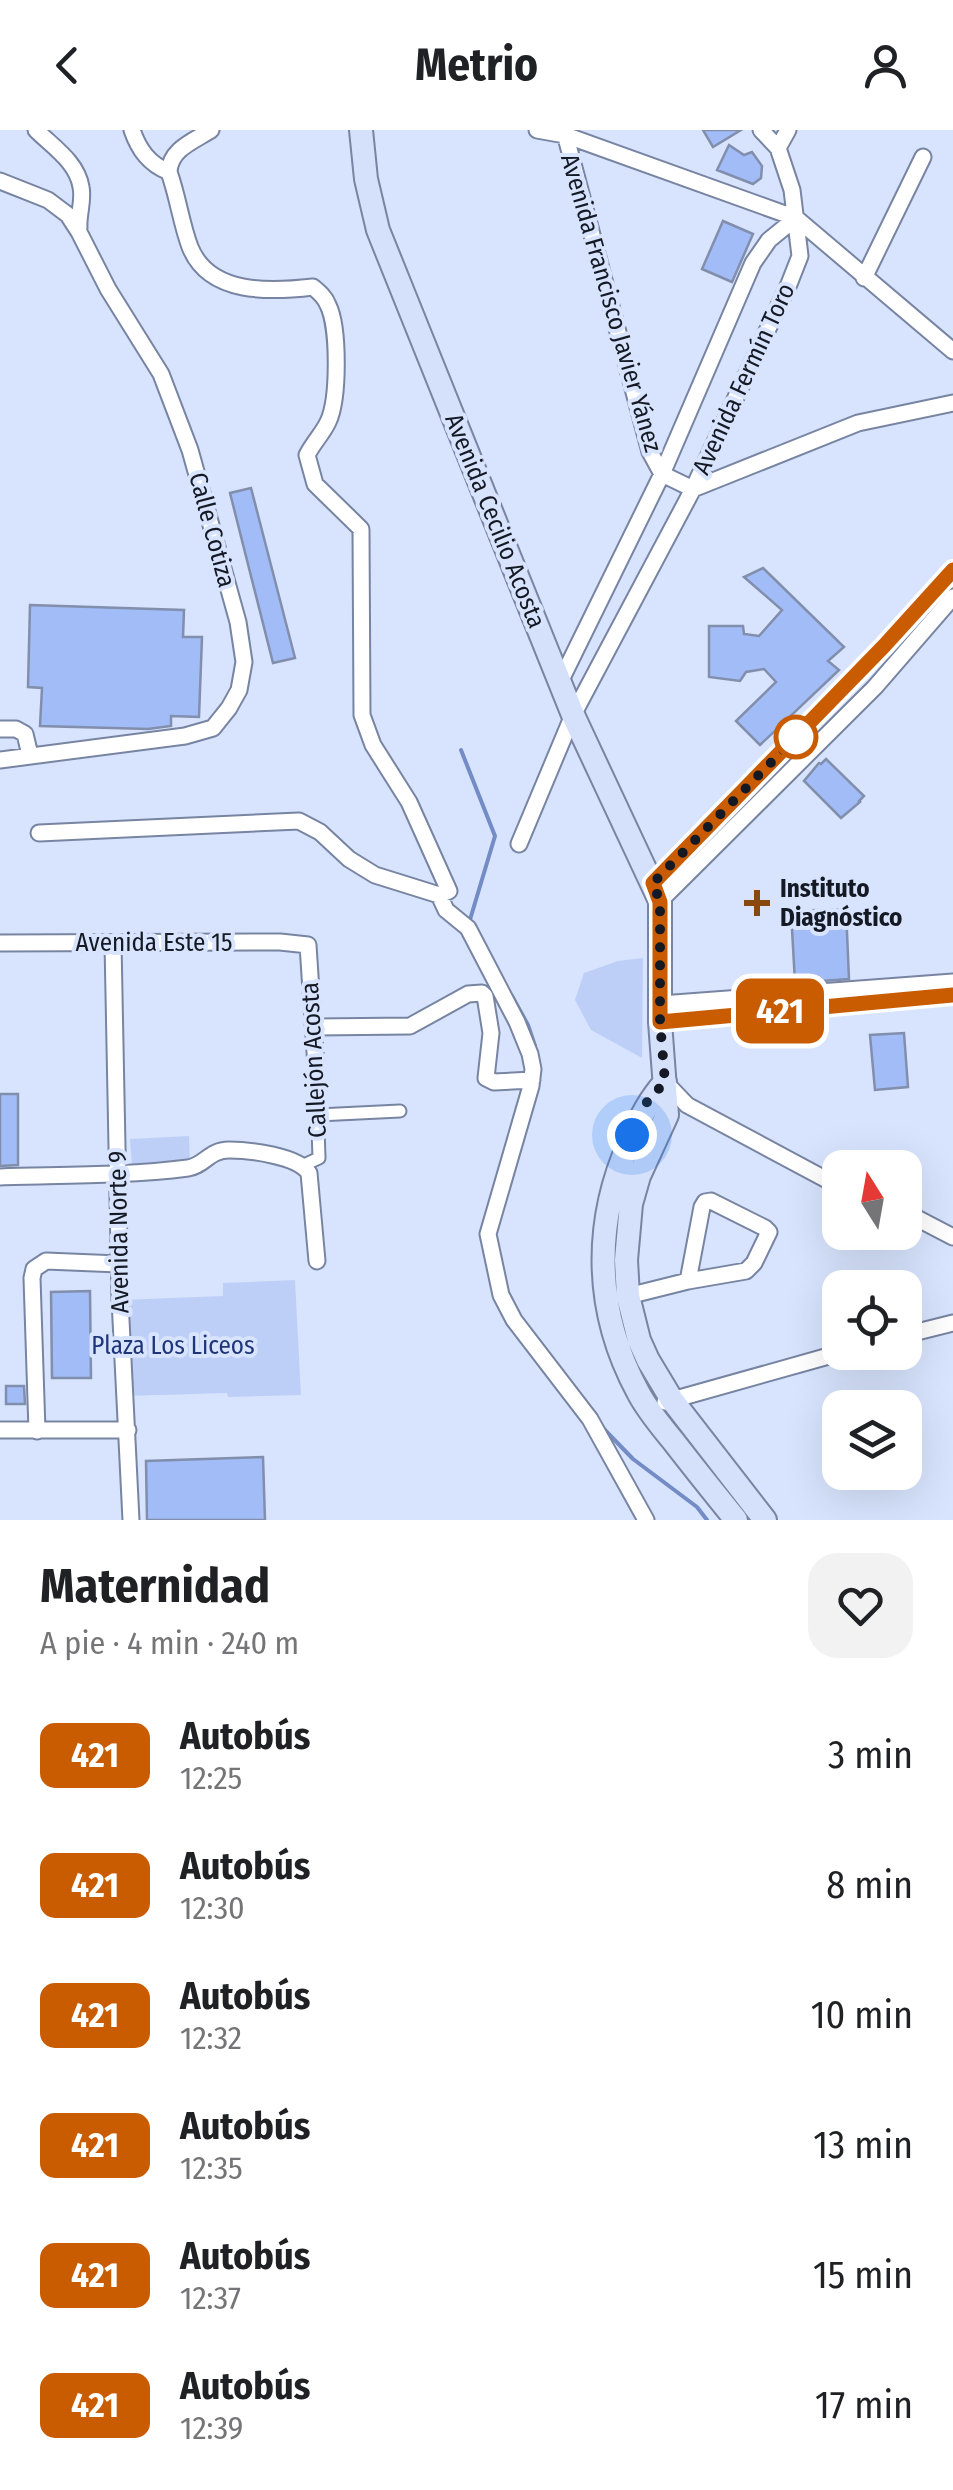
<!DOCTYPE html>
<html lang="es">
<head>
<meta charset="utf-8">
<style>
  :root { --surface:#fff; --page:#f2f2f2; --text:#202124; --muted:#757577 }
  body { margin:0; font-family:"Fira Sans Condensed",sans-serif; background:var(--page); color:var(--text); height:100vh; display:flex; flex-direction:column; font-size:38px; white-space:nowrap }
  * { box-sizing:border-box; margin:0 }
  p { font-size:32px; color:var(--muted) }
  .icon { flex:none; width:55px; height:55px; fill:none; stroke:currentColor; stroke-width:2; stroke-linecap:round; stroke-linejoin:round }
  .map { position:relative; height:1390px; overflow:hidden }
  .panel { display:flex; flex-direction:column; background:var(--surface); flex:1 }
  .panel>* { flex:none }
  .badge { padding:0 20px; border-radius:15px; font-size:35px; line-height:65px }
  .needle { width:65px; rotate:349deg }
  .buttons { position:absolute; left:822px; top:1020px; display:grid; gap:20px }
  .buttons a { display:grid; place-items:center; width:100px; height:100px; border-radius:20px; background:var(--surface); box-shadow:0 10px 40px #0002; font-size:50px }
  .you { position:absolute; width:50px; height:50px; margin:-25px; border:8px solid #fff; border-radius:50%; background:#1a73e8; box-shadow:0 0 0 15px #1a73e833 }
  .map>.badge { position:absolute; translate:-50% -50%; box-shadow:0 0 0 5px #fff }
  .round { display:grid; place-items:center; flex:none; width:105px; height:105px; border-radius:30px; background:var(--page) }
  .overview { display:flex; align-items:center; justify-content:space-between; height:170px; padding:0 40px }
  h1 { font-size:48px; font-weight:700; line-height:75px }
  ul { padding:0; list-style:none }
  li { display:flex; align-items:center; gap:30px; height:130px; padding:0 40px }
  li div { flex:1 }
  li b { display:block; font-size:38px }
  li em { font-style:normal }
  li .badge { min-width:110px; font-weight:700; text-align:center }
  header { display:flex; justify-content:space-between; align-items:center; height:130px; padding:0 40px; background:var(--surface); font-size:45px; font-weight:700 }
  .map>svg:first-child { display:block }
  .green { fill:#becff7 }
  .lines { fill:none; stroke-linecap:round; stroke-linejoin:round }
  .stream { stroke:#748cc5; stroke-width:4 }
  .building { fill:#a2bcf7; stroke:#818eac; stroke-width:2.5 }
  .pedestrian-casing { stroke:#7784a2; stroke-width:15 }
  .minor-casing { stroke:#7784a2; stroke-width:19 }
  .secondary-casing { stroke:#7784a2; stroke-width:26 }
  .pedestrian { stroke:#fff; stroke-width:11 }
  .minor { stroke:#fff; stroke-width:15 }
  .secondary { stroke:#d5e0fb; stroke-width:22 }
  .line-casing { stroke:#fff; stroke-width:22 }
  .line { stroke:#c95b00; stroke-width:15 }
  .walk { stroke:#141924; stroke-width:10; stroke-dasharray:0 18 }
  .stop-dot { fill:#fff; stroke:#c95b00; stroke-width:5 }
  .poi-dot { fill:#88490f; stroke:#d8e4fe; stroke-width:4 }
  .labels { text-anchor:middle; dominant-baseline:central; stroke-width:8; stroke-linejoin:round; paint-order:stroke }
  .street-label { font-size:25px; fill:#141924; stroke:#d8e4fe }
  .poi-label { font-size:25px; font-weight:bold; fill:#141924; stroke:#d8e4fe; text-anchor:start }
  .park-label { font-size:25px; fill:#1e3579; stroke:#d8e4fe }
</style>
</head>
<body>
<header><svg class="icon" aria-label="back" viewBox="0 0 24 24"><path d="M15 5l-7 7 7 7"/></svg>Metrio<svg class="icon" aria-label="person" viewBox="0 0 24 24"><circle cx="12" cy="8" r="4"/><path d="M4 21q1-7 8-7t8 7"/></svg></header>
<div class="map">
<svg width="953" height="1390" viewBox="0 0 953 1390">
  <rect width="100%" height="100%" fill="#d8e4fe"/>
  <path class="green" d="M 643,828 L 642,928 L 591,900 L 575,870 L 584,843 L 618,831 Z
    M 189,1006 L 190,1033 L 132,1036 L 130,1009 Z
    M 295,1150 L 301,1265 L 228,1267 L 227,1263 L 126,1266 L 120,1170 L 223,1166 L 223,1153 Z"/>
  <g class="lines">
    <path class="stream" d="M 461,620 L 495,706 L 469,793
      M 512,866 L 528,895 L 535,916
      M 603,1298 L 633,1329 L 697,1377 L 707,1390"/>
  </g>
  <path class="building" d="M 703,0 L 741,0 L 713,17 Z
    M 729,15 L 744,25 L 752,22 L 762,36 L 761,48 L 753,54 L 717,40 Z
    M 723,91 L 753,104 L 732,152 L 702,139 Z
    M 251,358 L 295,528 L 273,533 L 230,363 Z
    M 763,438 L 844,517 L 828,531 L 839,540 L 760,615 L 736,591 L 776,552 L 764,539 L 746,542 L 740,551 L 709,547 L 709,496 L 743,496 L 744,504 L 759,506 L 782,480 L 744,447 Z
    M 30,475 L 184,480 L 183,507 L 202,507 L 199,587 L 171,586 L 171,596 L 148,599 L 40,596 L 42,558 L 28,557 Z
    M 826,629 L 864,666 L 859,671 L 860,672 L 841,688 L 804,651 L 819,633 L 821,634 Z
    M 846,779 L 849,849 L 795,853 L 791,781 Z
    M 904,903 L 908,957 L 875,960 L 870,905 Z
    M 0,964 L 18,964 L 18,1035 L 0,1036 Z
    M 90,1161 L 91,1248 L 52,1248 L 51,1162 Z
    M 6,1256 L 24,1256 L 25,1274 L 6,1274 Z
    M 263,1327 L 265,1390 L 147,1390 L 146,1331 Z"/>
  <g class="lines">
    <defs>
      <path id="pedestrian" d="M 318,985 L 400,981
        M 304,1035 L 319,1028 L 316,937"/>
      <path id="minor" d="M 36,0 C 53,17 77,32 81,57 C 84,70 78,84 79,98
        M 132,0 C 139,20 149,34 169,42 C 178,67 181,93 190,117 C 209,165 270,162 313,157 C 319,162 325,167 328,175 C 339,197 339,269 328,292 C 323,303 313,313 307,325 L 315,354 L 361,399 L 362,585 L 373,615 L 409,672 L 449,761 L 439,765
        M 537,0 L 565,5 L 796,88 L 953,221
        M 564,0 L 650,322 L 662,344 L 693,359 L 858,293 L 953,273
        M 778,18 L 788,0
        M 169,42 C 170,19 194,11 211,0
        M 0,51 L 48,70 L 68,85 L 79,102 L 108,159 L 161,244 L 190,320 L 238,492 L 244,532 L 239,560 L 229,578 L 213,598 L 185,606 L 0,630
        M 864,148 L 923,27
        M 560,552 L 662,344 L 753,133 L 769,110 L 796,88
        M 0,599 L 16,599 L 25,604 L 30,625
        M 39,703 L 299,691 L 320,702 L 349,729 L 375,745 L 439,765 L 446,780 L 468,798 L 517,892 L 530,924 L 533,939 L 531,956 L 488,1104 L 501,1165 L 514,1190 L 590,1289 L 646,1390
        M 519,714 L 573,585 L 693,359 L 789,154 L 800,126 L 792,60 L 778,18 L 761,0
        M 653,753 L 884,516 L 953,440
        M 660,771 L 875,557 L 953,467
        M 0,813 L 280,812 L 308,815 L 316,937
        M 113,813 L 120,1170 L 131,1390
        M 661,874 L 953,852
        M 660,892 L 953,865
        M 315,897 L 410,896 L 468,864 L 482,863 L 485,866 L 491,903 L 486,948 L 494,952 L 532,950
        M 665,952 L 687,975 L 840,1057
        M 0,1047 C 62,1045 126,1046 188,1038 C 204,1036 209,1020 229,1020 C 250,1020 298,1026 309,1043 L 317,1131
        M 905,1082 L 953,1107
        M 628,1166 L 688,1151 L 702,1077 L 705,1072 L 711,1071 L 765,1098 L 769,1102 L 754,1133 L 746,1141 L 688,1151
        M 905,1205 L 953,1193
        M 665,1272 L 843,1222
        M 0,1300 L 128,1300
        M 37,1301 L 32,1148 L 34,1139 L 46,1131 L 119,1134"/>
      <path id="secondary" d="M 361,0 L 366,49 L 378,100 L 573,585 L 660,771 L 660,892 L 667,985 L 639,1046 L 631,1074 L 626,1130 L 628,1166 L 639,1210 L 648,1230 L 672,1270 L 765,1390
        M 665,952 C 649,970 640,988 630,1011 C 593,1093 594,1181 638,1262 C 647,1280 661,1296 674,1312 C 694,1338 715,1364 736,1390"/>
    </defs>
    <use href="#pedestrian" class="pedestrian-casing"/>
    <use href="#minor" class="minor-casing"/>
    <use href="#secondary" class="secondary-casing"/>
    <use href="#pedestrian" class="pedestrian"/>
    <use href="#minor" class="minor"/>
    <use href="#secondary" class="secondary"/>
  </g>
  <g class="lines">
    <defs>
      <path id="line" d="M 953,440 L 884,516 L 653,753 L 660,772 L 660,892 L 953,865"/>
    </defs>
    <use href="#line" class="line-casing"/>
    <use href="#line" class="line"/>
    <path class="walk" d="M 632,1005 L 647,972 L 665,952 L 660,892 L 660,772 L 653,753 L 796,607"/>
  </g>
  <circle class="stop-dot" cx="796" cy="607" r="20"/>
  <path class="poi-dot" d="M752 758h10v10h10v10h-10v10h-10v-10h-10v-10h10z"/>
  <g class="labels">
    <g class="street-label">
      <text transform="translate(611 173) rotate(74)">Avenida Francisco Javier Yánez</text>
      <text transform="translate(744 249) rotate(-65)">Avenida Fermín Toro</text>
      <text transform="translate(495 391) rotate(68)">Avenida Cecilio Acosta</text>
      <text transform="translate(212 400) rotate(75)">Calle Cotiza</text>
      <text x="154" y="813">Avenida Este 15</text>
      <text transform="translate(314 930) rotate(-93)">Callejón Acosta</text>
      <text transform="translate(119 1102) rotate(-91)">Avenida Norte 9</text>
    </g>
    <g class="poi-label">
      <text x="780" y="759">Instituto<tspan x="780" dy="29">Diagnóstico</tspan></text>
    </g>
    <g class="park-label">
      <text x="173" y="1216">Plaza Los Liceos</text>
    </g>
  </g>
</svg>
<div class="buttons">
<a><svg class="needle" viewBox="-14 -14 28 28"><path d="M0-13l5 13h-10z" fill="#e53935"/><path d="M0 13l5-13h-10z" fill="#757577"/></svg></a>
<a><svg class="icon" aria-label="locate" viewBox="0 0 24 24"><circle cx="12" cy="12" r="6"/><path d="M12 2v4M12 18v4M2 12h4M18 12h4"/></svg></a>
<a><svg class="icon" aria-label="layers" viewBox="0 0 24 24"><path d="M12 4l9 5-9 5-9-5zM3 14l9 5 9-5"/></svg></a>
</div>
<div class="you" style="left:632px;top:1005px"></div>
<b class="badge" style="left:780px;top:881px;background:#c95b00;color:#fff">421</b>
</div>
<section class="panel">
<div class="overview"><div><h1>Maternidad</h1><p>A pie · 4 min · 240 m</p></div><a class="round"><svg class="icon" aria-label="heart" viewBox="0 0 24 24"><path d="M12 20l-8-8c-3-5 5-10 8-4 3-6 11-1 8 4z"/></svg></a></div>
<ul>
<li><span class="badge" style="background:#c95b00;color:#fff">421</span><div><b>Autobús</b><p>12:25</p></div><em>3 min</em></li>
<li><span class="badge" style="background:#c95b00;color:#fff">421</span><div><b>Autobús</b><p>12:30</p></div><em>8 min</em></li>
<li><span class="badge" style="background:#c95b00;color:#fff">421</span><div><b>Autobús</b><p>12:32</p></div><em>10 min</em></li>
<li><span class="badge" style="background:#c95b00;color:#fff">421</span><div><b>Autobús</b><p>12:35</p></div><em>13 min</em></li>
<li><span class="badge" style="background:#c95b00;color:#fff">421</span><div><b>Autobús</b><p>12:37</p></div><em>15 min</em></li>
<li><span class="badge" style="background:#c95b00;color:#fff">421</span><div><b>Autobús</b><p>12:39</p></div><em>17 min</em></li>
</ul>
</section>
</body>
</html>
